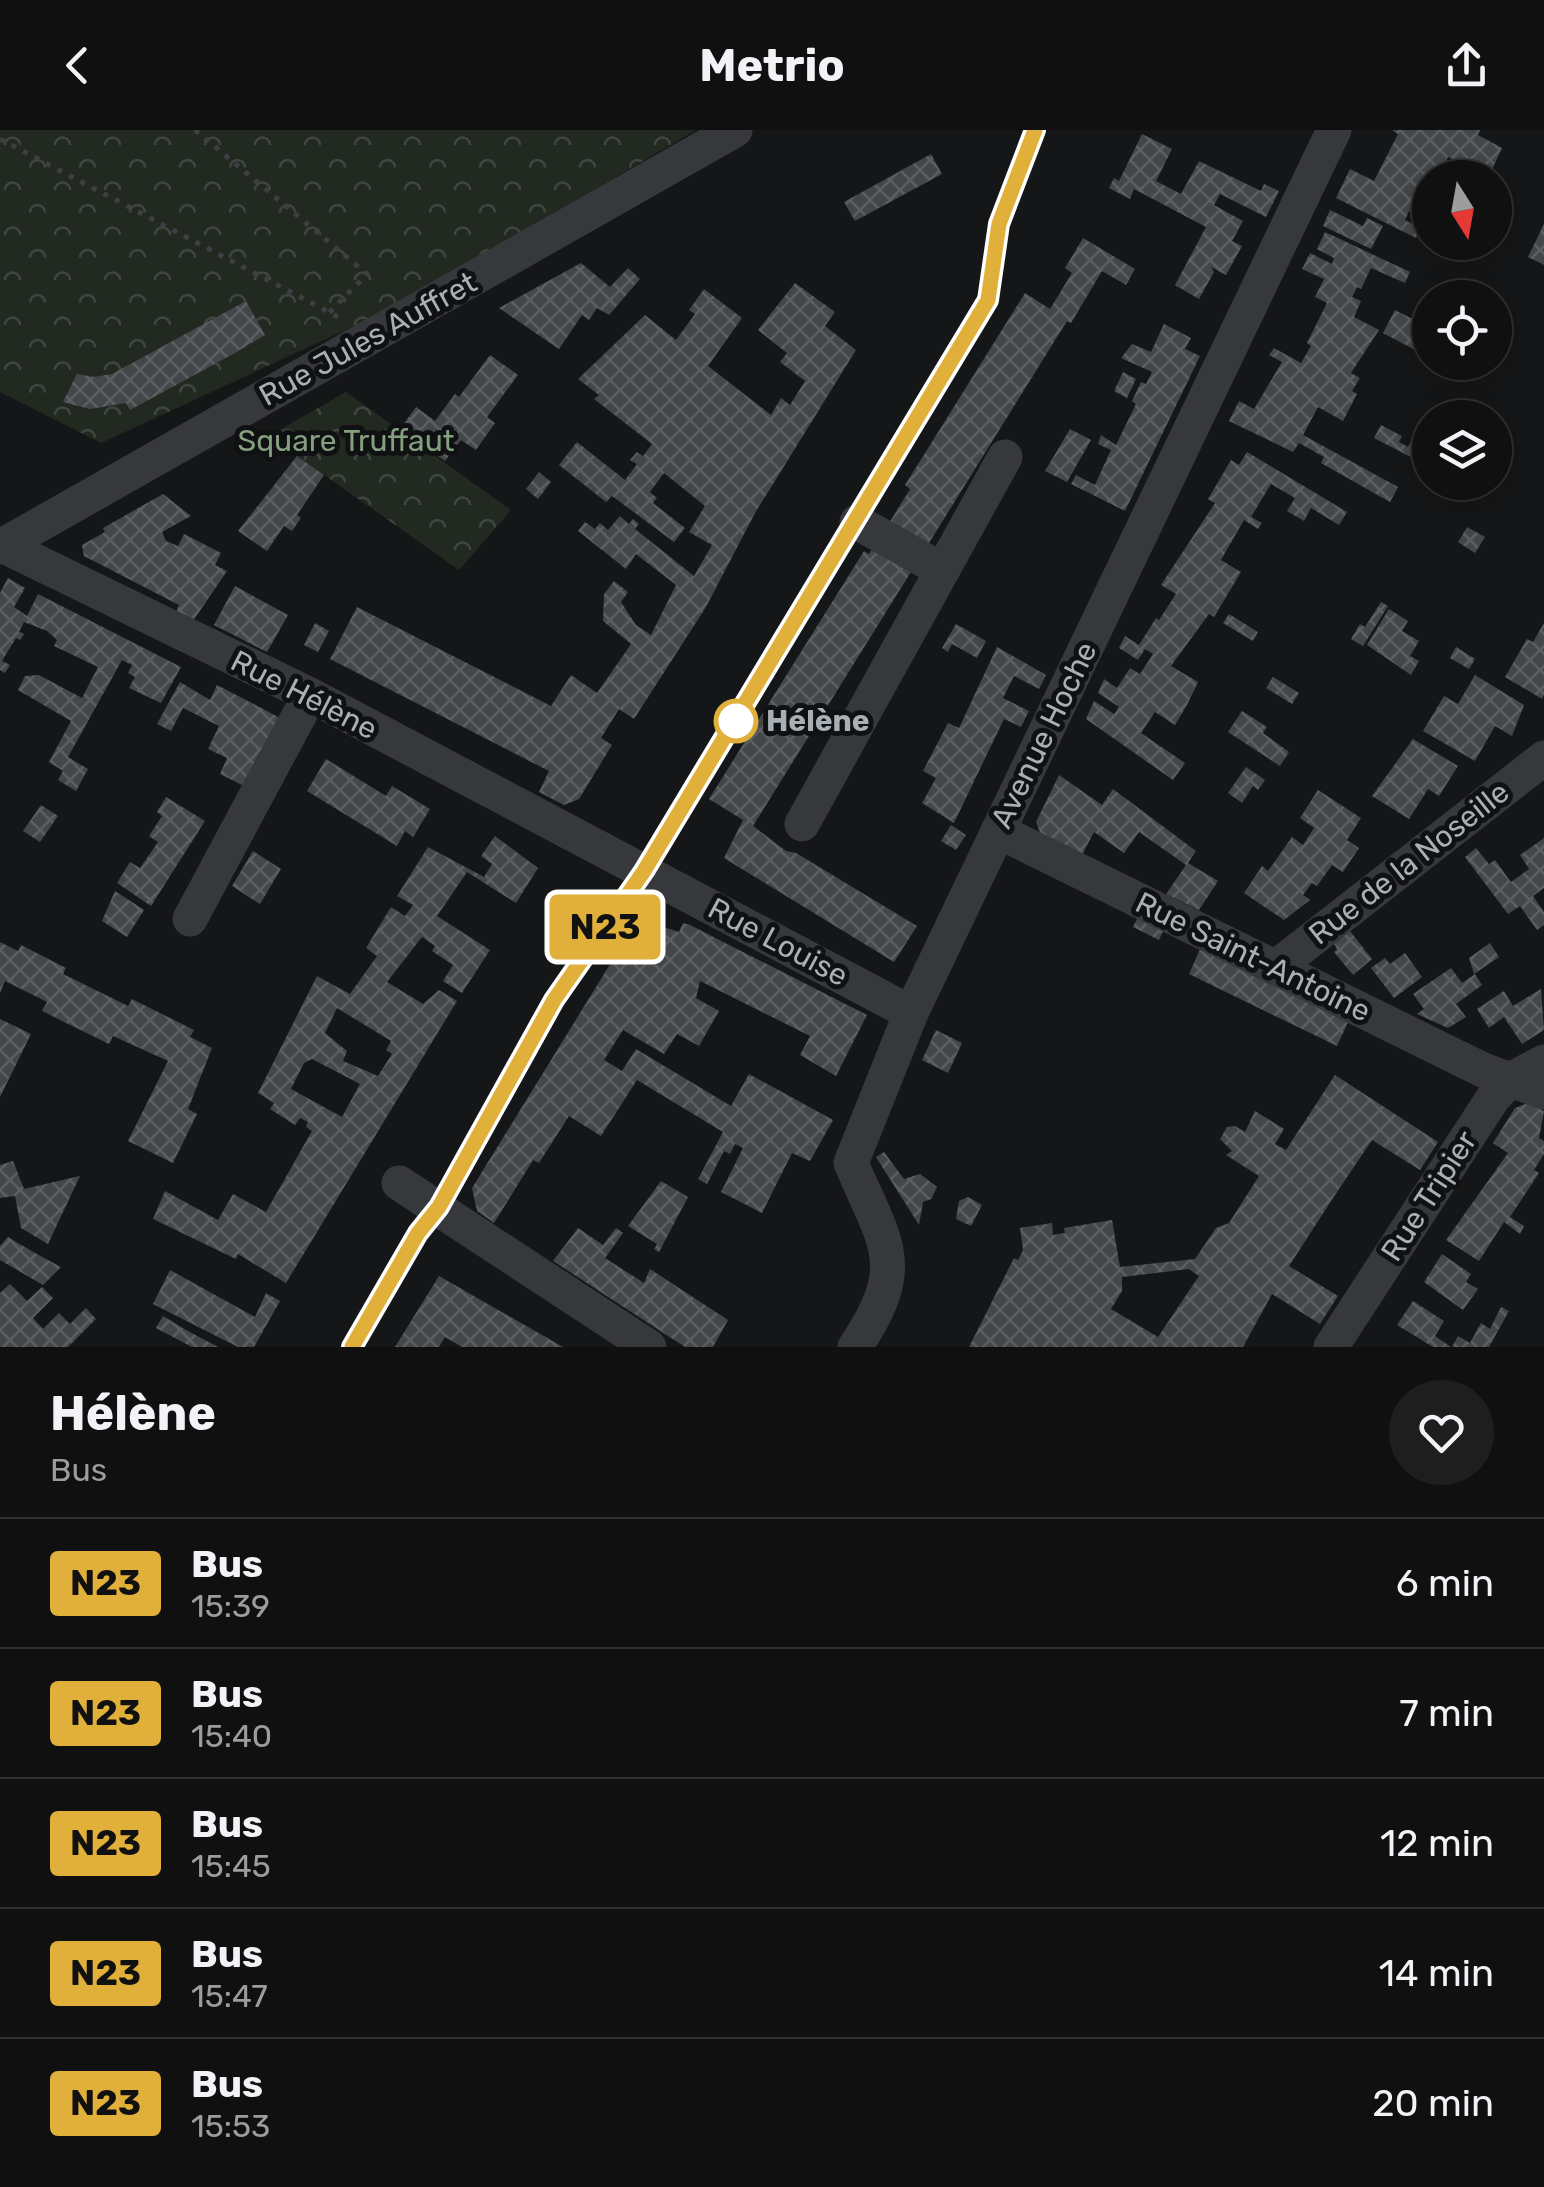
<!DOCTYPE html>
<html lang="fr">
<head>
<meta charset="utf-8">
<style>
  :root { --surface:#101011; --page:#1e1e1f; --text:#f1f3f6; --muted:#9c9d9f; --line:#303031 }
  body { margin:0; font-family:Rubik,sans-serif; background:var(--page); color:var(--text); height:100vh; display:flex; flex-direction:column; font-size:38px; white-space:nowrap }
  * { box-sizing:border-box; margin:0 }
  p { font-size:32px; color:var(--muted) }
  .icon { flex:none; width:55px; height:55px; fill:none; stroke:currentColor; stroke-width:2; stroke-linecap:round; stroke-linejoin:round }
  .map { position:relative; height:1217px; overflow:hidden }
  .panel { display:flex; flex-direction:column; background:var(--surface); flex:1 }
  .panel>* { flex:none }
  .badge { padding:0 20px; border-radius:8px; font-size:35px; line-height:65px }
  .needle { width:65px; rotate:169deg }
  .controls { position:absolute; left:1412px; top:30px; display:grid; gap:20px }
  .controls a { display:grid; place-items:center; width:100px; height:100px; border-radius:50%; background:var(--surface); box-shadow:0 5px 25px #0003,0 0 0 2px var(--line); font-size:50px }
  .map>.badge { position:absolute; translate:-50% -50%; box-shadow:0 0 0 5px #fff }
  .round { display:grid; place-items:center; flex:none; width:105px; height:105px; border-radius:52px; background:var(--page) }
  .headline { display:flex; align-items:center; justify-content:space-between; height:170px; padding:0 50px }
  h1 { font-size:48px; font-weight:700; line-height:75px }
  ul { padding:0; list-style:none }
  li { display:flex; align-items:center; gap:30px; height:130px; padding:0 50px; border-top:2px solid var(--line) }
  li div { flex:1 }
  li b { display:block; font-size:38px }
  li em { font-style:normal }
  li .badge { min-width:110px; font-weight:700; text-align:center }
  header { display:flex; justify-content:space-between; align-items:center; height:130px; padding:0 50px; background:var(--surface); font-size:45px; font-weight:700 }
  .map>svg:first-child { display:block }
  .park { fill:url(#park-crowns) }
  .building { fill:url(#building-cross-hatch); fill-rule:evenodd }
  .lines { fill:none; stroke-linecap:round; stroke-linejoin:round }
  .path { stroke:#3c4043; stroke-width:5; stroke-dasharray:5 8; stroke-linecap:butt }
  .minor { stroke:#36383c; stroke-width:35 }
  .line-casing { stroke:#fff; stroke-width:22 }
  .line { stroke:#e0b03a; stroke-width:15 }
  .stop-dot { fill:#fff; stroke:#e0b03a; stroke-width:5 }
  .labels { text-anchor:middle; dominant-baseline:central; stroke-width:10; stroke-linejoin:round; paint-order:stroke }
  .street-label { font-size:30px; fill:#a8b0b6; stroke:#101112 }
  .park-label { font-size:30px; fill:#85a080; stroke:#101112 }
  .stop-label { font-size:30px; font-weight:bold; fill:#a8b0b6; stroke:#101112; text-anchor:start }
</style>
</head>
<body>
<header><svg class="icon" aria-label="back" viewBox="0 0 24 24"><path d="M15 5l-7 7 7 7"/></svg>Metrio<svg class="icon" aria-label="share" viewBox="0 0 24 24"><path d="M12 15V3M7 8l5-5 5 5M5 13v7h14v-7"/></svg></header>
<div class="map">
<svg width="1544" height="1217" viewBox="0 0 1544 1217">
  <defs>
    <pattern id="park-crowns" width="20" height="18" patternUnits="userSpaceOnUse" patternTransform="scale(2.5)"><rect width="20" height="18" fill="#222921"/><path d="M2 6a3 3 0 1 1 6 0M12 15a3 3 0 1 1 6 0" fill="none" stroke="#3f463f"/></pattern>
    <pattern id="building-cross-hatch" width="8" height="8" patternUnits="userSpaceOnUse" patternTransform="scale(2.5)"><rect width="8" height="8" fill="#44474a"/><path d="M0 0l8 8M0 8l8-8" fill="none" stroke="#5c5f62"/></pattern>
  </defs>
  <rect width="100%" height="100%" fill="#151617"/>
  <path class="park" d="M 0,0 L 696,0 L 389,180 L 101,313 L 0,262 Z
    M 346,262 L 511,380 L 459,440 L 269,306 Z"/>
  <path class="building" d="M 1392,0 L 1480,0 L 1478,5 L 1502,18 L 1489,46 L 1448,27 L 1439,48 L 1430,48 L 1425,76 L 1430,80 L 1425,90 L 1409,81 L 1405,90 L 1421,98 L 1416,108 L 1336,68 L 1350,39 L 1374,51 L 1398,4 Z
    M 1142,4 L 1172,19 L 1156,51 L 1181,64 L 1199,31 L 1261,61 L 1264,54 L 1279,61 L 1266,87 L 1220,64 L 1214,75 L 1243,91 L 1232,111 L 1242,116 L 1226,145 L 1211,137 L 1214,142 L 1199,169 L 1175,155 L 1206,97 L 1134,59 L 1130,69 L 1109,58 L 1114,48 L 1119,51 Z
    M 931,24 L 942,44 L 855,91 L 844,72 Z
    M 1330,80 L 1363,96 L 1367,88 L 1383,96 L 1371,119 L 1323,96 Z
    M 1544,94 L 1544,135 L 1528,127 Z
    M 1325,102 L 1410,142 L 1405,153 L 1371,138 L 1361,159 L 1357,157 L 1352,167 L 1361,171 L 1354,187 L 1379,200 L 1351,243 L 1360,248 L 1352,261 L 1357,264 L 1343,291 L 1318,277 L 1303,305 L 1398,357 L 1390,372 L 1321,333 L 1324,327 L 1299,313 L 1293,322 L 1229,291 L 1239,271 L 1254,279 L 1282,232 L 1269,225 L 1274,218 L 1301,233 L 1311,216 L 1307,213 L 1327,173 L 1315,167 L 1324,149 L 1302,139 L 1310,123 L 1332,134 L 1334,128 L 1317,119 Z
    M 1083,108 L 1135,139 L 1126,155 L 1102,141 L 1071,193 L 1067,191 L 753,696 L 786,721 L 796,723 L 917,796 L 894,832 L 724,728 L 743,690 L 709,669 L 864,421 L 869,424 L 891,390 L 910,359 L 905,355 L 1025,163 L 1050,179 L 1072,143 L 1065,138 Z
    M 581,133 L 610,157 L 628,138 L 640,149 L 609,185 L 597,178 L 589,190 L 582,185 L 559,219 L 499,178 Z
    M 795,153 L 835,182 L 825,196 L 856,220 L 755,383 L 706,477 L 634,589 L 619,579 L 601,608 L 612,615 L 579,669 L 564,675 L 539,662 L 549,641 L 330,529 L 357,477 L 551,576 L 571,545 L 597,563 L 631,514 L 603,491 L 604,464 L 614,451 L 628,462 L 621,472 L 636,495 L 651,505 L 676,455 L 636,424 L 626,439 L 578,401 L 585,392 L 595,399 L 600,393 L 608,400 L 620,386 L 629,394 L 633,389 L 639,394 L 635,399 L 694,446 L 712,415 L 689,402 L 705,376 L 664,343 L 650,362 L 657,368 L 653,373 L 685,398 L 674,412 L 612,366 L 606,372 L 559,335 L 577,312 L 625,350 L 637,334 L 630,330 L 637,322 L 643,326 L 652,314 L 594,269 L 599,265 L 578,249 L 645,185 L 676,210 L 695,184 L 689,180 L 704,159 L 742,188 L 708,236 L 771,285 L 781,268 L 790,275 L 805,251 L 780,232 L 787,223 L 758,200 Z
    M 246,171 L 265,205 L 233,224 L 130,280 L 126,273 L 90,279 L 63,272 L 77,244 L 94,247 L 112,244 Z
    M 1395,180 L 1430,198 L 1430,228 L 1383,203 Z
    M 1164,194 L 1191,208 L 1185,219 L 1200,226 L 1125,381 L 1071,354 L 1076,345 L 1095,355 L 1111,320 L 1098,314 L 1101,305 L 1116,315 L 1136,274 L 1132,271 L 1141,252 L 1146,254 L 1152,242 L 1121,228 L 1132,214 L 1151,222 Z
    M 490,225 L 518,245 L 487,287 L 495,293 L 476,320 L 461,310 L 445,331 L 400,299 L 416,277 L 435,291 L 455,264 L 459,267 Z
    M 1123,242 L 1136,249 L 1127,268 L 1114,261 Z
    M 1381,295 L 1402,306 L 1399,312 L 1408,317 L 1416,301 L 1430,309 L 1430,337 L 1374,308 Z
    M 1070,299 L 1091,310 L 1067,352 L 1045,341 Z
    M 1247,322 L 1347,382 L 1339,395 L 1311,378 L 1304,391 L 1287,381 L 1295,368 L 1271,354 L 1251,387 L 1262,393 L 1258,399 L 1244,390 L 1221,430 L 1241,442 L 1214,487 L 1209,484 L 1171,536 L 1198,552 L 1187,575 L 1175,595 L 1155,582 L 1141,603 L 1185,633 L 1173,650 L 1086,589 L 1094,571 L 1114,584 L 1119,577 L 1098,563 L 1104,549 L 1117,558 L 1130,538 L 1140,544 L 1153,524 L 1145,519 L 1138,530 L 1119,518 L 1125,506 L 1139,515 L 1156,488 L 1159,490 L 1176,464 L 1161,455 L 1215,373 L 1208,369 L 1231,330 L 1239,335 Z
    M 297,326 L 324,345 L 297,385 L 301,388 L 292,401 L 284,396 L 267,421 L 238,401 Z
    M 539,342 L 551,352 L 538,369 L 526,359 Z
    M 163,364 L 191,386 L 162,402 L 166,411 L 178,416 L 184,404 L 221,423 L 215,435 L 227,441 L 193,491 L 176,482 L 179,475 L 84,426 L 82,415 L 105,402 L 103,398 Z
    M 1467,397 L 1485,407 L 1475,423 L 1458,412 Z
    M 8,448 L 25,458 L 14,477 L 27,486 L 38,464 L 181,537 L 161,573 L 129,558 L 135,547 L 128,543 L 132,535 L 122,530 L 68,627 L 88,639 L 76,661 L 58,650 L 63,641 L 49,632 L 71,591 L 18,560 L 25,546 L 39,545 L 82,568 L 98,537 L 54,516 L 57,510 L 47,501 L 24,492 L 19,502 L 24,504 L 20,510 L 16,508 L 2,531 L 10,535 L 5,543 L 0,540 L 0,463 Z
    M 235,456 L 288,485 L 267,522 L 214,495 Z
    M 1381,472 L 1388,476 L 1363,516 L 1351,509 L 1360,494 L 1365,497 Z
    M 1389,479 L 1408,491 L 1402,501 L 1419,511 L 1410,526 L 1419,531 L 1411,545 L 1367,515 Z
    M 1229,484 L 1258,502 L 1253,511 L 1223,493 Z
    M 315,493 L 329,501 L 318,522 L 304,515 Z
    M 1544,493 L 1544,565 L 1542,569 L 1505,547 L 1527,509 L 1533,512 Z
    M 956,494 L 986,511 L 977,528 L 952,514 L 948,522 L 942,518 Z
    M 997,517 L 1046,545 L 1039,559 L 1014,546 L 1003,568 L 1029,581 L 1021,597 L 1004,589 L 954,693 L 922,673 L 936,648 L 923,641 L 948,593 L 959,598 Z
    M 1456,517 L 1475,529 L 1469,539 L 1450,528 Z
    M 1475,545 L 1524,575 L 1512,606 L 1495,596 L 1475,631 L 1423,601 L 1444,566 L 1458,574 Z
    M 1273,547 L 1299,563 L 1292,574 L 1266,558 Z
    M 180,552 L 210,570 L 217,555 L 284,590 L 244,656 L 220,644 L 227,628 L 208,619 L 219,596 L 183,578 L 171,601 L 157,594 Z
    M 1242,581 L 1267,597 L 1263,603 L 1289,622 L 1280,636 L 1228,602 Z
    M 1413,609 L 1458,636 L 1439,666 L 1428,659 L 1409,689 L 1372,666 Z
    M 326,629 L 386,666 L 392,656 L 430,679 L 413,707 L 405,701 L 397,716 L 307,661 Z
    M 1246,637 L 1265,650 L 1258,660 L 1253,656 L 1242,673 L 1228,663 Z
    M 1059,645 L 1102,675 L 1113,659 L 1196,721 L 1188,733 L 1218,751 L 1199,780 L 1166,764 L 1186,735 L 1139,702 L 1124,723 L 1094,702 L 1082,725 L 1041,705 L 1036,692 Z
    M 1318,660 L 1361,688 L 1347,710 L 1359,718 L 1343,742 L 1332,735 L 1317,756 L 1312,753 L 1303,765 L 1310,770 L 1284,790 L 1244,763 L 1262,736 L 1268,741 L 1292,707 L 1303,715 L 1314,698 L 1300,688 Z
    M 166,667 L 205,691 L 151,776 L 117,753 L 130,732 L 140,738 L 158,712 L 149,706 L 162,686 L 157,682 Z
    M 41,675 L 58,686 L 40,712 L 23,701 Z
    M 951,695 L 966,705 L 956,720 L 941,711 Z
    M 495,706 L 538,738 L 516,773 L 467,742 L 437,786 L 490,820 L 462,863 L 443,851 L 453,835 L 432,821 L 435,816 L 422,807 L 387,852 L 423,874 L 439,860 L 457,871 L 286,1153 L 238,1124 L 236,1129 L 153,1089 L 165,1061 L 218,1090 L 233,1064 L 266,1082 L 312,1001 L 306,997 L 308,992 L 300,988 L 295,995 L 270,979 L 274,973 L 258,963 L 317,846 L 350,864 L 377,826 L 366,818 L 391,777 L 405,786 L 413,775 L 397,766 L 428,717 L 484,747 L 492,734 L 481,726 ZM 337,878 L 391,911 L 386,920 L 392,924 L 378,946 L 343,931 L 347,921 L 325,903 ZM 312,929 L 360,954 L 342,987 L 291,959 L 304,933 Z
    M 1544,708 L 1544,758 L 1533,766 L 1544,782 L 1544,795 L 1537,800 L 1520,776 L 1508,784 L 1465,727 L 1476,718 L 1489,734 L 1495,730 L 1511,752 L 1529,739 L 1520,725 Z
    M 253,721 L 281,739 L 260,774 L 232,756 Z
    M 115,761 L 144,780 L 127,807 L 102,791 Z
    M 1138,787 L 1164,799 L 1159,810 L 1133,797 Z
    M 638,789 L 679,802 L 683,793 L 690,795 L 867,885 L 836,946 L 800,925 L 810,906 L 700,851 L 696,868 L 719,881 L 699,916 L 677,904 L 664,924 L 623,900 L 604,930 L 622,941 L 636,919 L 731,976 L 749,944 L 833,990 L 810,1031 L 792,1023 L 762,1083 L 721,1062 L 743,1018 L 735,1014 L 730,1024 L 724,1021 L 707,1054 L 698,1049 L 723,1002 L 637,950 L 601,1006 L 569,986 L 539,1033 L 533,1030 L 494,1093 L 477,1081 L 472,1058 Z
    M 1350,801 L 1372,829 L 1353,845 L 1334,822 L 1337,819 L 1334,814 Z
    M 0,812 L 18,821 L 21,815 L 66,838 L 63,844 L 128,876 L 132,869 L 194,900 L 190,907 L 212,918 L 188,979 L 197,984 L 173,1033 L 128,1011 L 168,931 L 113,906 L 109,914 L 42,881 L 47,872 L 5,851 L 0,863 Z
    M 1490,813 L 1499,827 L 1474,844 L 1469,828 Z
    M 1201,817 L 1350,888 L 1337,916 L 1189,844 Z
    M 1405,823 L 1422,847 L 1394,868 L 1371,838 L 1385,828 L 1390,834 Z
    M 1451,838 L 1462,853 L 1475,844 L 1482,855 L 1456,874 L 1466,887 L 1448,898 L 1417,884 L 1424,879 L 1413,864 Z
    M 1541,859 L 1544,900 L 1522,914 L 1504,887 L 1489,898 L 1477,879 L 1504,861 L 1513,876 Z
    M 0,889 L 31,904 L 0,967 Z
    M 936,900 L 962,913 L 948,943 L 922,930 Z
    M 1335,945 L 1438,1012 L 1420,1040 L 1372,1010 L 1335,1065 L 1289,1136 L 1338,1166 L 1320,1194 L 1272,1164 L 1243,1217 L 969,1217 L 1014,1128 L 1018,1130 L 1023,1120 L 1020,1098 L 1052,1093 L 1053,1105 L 1065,1103 L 1064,1098 L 1112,1090 L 1120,1137 L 1195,1129 L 1216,1098 L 1229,1093 L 1259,1046 L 1226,1025 L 1232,1021 L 1220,1009 L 1227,997 L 1235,996 L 1245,1002 L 1255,981 L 1284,999 L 1275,1014 L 1286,1020 ZM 1189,1139 L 1199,1146 L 1158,1207 L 1111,1179 L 1122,1161 L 1122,1147 Z
    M 1528,973 L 1544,981 L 1539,1008 L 1544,1011 L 1544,1024 L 1534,1040 L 1539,1043 L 1510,1087 L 1524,1096 L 1520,1104 L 1504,1092 L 1479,1131 L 1446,1110 L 1508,1023 L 1493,1013 L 1515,978 Z
    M 884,1022 L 904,1049 L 920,1044 L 937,1057 L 931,1069 L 923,1072 L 919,1095 L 876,1027 Z
    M 13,1031 L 24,1059 L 80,1046 L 48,1114 L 21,1098 L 15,1066 L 0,1068 L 0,1035 Z
    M 661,1051 L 688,1067 L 659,1122 L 654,1119 L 657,1114 L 628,1096 Z
    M 968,1067 L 982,1075 L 971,1096 L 956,1089 L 959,1071 Z
    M 578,1098 L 603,1115 L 616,1098 L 623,1103 L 605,1128 L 644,1153 L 650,1139 L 728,1190 L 713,1217 L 685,1217 L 553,1131 Z
    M 8,1107 L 35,1123 L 61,1137 L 43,1155 L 0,1130 L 0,1116 Z
    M 1442,1124 L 1471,1144 L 1466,1152 L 1478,1159 L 1463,1180 L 1424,1152 Z
    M 170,1140 L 255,1187 L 266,1163 L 280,1171 L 254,1217 L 238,1217 L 153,1174 Z
    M 439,1146 L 563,1217 L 462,1217 L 445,1207 L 439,1217 L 395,1217 Z
    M 10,1154 L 27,1171 L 42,1157 L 53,1168 L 33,1188 L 43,1199 L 59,1183 L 70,1194 L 86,1178 L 96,1189 L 68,1217 L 0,1217 L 0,1163 Z
    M 1413,1171 L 1444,1191 L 1435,1206 L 1451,1217 L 1433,1217 L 1397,1195 Z
    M 1501,1177 L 1509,1181 L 1489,1217 L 1452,1217 L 1458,1206 L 1470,1213 L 1481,1193 L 1490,1199 Z
    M 163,1186 L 186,1200 L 218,1217 L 192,1217 L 156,1198 Z"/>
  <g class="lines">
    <path class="path" d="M 195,0 L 367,144 L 329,183
      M 0,9 L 338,187"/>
    <path class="minor" d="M 857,392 L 940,439
      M 0,414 L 310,565 L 911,883
      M 0,417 L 735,0
      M 802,694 L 1005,327
      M 998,701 L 1483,940 L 1544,962
      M 190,789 L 310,565
      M 1275,838 L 1544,628
      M 399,1053 L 649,1217
      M 855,1217 C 910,1135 886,1115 851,1033 L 911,883 L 1334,0
      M 1331,1217 L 1493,968 L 1510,950 L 1544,932"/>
  </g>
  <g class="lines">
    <defs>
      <path id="line" d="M 352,1217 L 418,1103 L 439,1077 L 554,870 L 644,741 L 988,170 L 999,94 L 1035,0"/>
    </defs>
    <use href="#line" class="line-casing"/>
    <use href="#line" class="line"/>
  </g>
  <circle class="stop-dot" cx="736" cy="591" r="20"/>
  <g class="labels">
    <g class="street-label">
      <text transform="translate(368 209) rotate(-29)">Rue Jules Auffret</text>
      <text transform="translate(304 565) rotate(27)">Rue Hélène</text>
      <text transform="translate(1044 605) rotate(-64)">Avenue Hoche</text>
      <text transform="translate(1409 733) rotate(-38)">Rue de la Noseille</text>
      <text transform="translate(778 812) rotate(28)">Rue Louise</text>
      <text transform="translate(1253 827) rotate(26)">Rue Saint-Antoine</text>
      <text transform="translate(1429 1066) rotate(-57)">Rue Tripier</text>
    </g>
    <g class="park-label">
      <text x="346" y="311">Square Truffaut</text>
    </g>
    <g class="stop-label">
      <text x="766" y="591">Hélène</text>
    </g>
  </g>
</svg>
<div class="controls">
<a><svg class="needle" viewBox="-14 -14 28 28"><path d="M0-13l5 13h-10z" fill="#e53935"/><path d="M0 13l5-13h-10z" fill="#9c9d9f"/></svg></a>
<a><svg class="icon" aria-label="locate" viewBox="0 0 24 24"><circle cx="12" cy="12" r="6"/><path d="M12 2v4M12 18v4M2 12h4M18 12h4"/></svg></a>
<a><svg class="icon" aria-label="layers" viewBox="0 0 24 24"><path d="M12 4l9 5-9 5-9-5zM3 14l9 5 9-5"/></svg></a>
</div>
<b class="badge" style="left:605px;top:797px;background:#e0b03a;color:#111">N23</b>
</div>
<section class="panel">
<div class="headline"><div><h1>Hélène</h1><p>Bus</p></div><a class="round"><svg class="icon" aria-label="heart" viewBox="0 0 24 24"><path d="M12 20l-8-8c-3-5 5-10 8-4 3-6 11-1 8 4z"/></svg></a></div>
<ul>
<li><span class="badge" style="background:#e0b03a;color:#111">N23</span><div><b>Bus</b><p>15:39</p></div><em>6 min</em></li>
<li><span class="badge" style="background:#e0b03a;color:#111">N23</span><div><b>Bus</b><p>15:40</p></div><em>7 min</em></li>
<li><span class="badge" style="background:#e0b03a;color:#111">N23</span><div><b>Bus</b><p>15:45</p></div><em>12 min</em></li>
<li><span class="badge" style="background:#e0b03a;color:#111">N23</span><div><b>Bus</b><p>15:47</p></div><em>14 min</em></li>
<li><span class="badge" style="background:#e0b03a;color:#111">N23</span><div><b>Bus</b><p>15:53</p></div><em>20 min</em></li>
</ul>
</section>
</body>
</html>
